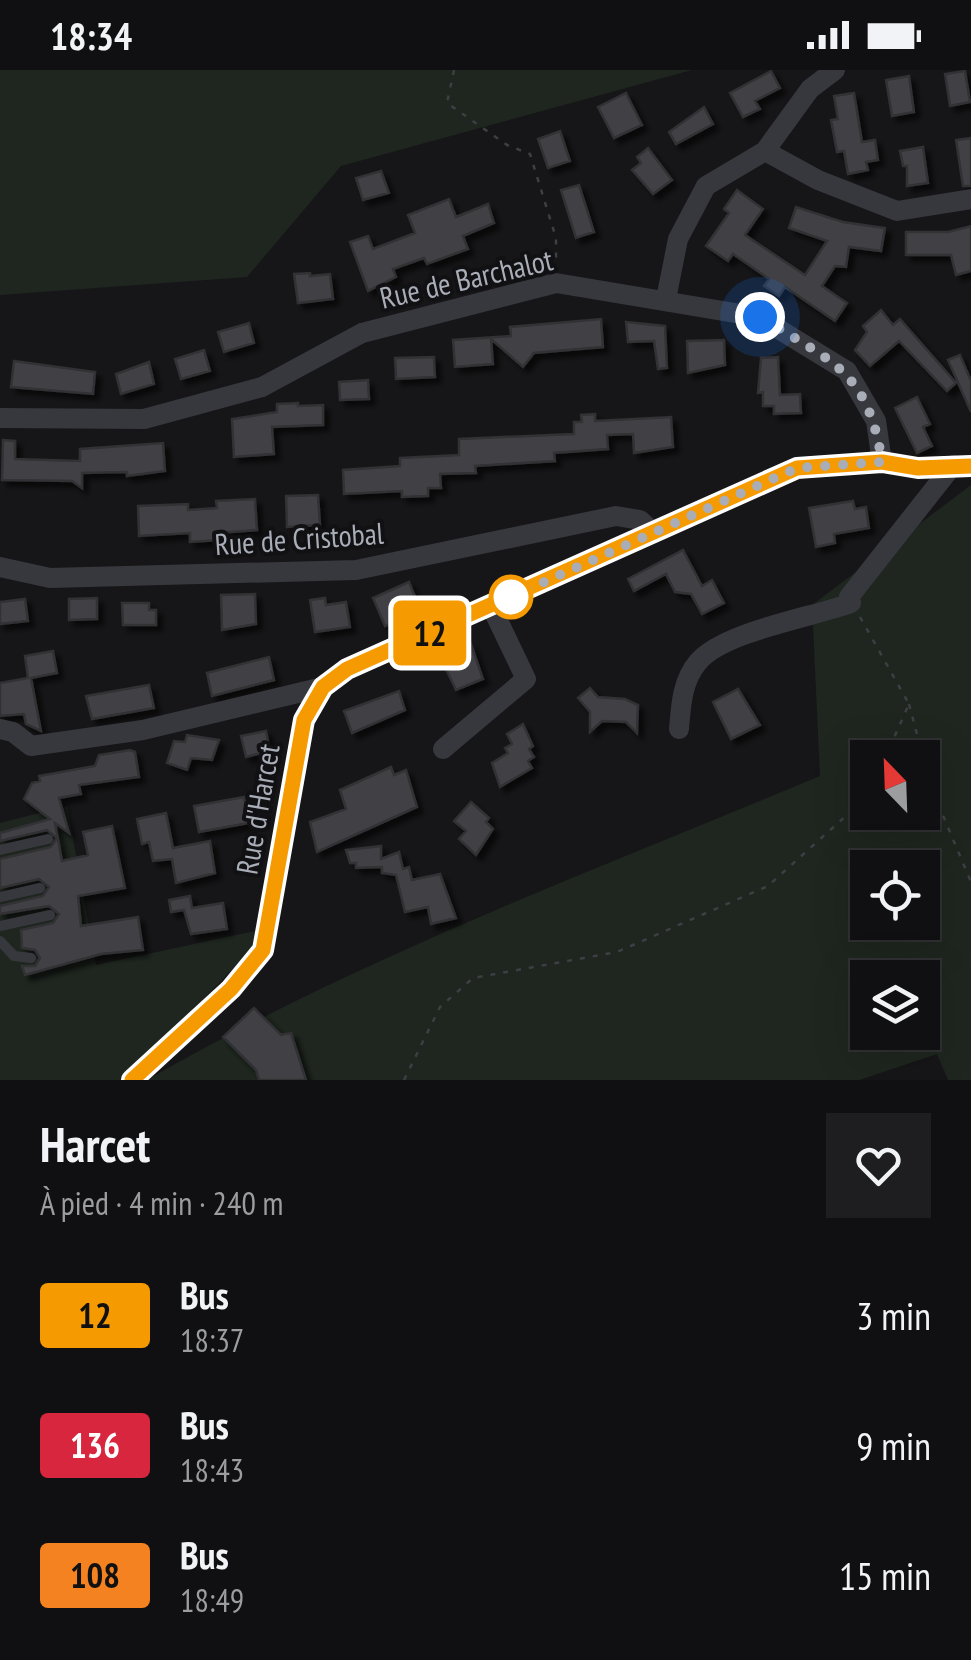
<!DOCTYPE html>
<html lang="fr">
<head>
<meta charset="utf-8">
<style>
  :root { --surface:#101012; --page:#1e1e20; --text:#f1f3f6; --muted:#9c9d9f; --line:#303032 }
  body { margin:0; font-family:"PT Sans Narrow",sans-serif; background:var(--page); color:var(--text); height:100vh; display:flex; flex-direction:column; font-size:38px; white-space:nowrap }
  * { box-sizing:border-box; margin:0 }
  p { font-size:32px; color:var(--muted) }
  .icon { flex:none; width:55px; height:55px; fill:none; stroke:currentColor; stroke-width:2; stroke-linecap:round; stroke-linejoin:round }
  .map { position:relative; height:1010px; overflow:hidden }
  .panel { display:flex; flex-direction:column; background:var(--surface); flex:1 }
  .panel>* { flex:none }
  .badge { padding:0 20px; border-radius:8px; font-size:35px; line-height:65px }
  .needle { width:65px; rotate:337deg }
  .buttons { position:absolute; left:850px; top:670px; display:grid; gap:20px }
  .buttons a { display:grid; place-items:center; width:90px; height:90px; border-radius:0px; background:var(--surface); box-shadow:0 10px 40px #0002,0 0 0 2px var(--line); font-size:50px }
  .you { position:absolute; width:50px; height:50px; margin:-25px; border:8px solid #fff; border-radius:50%; background:#1a73e8; box-shadow:0 0 0 15px #1a73e833 }
  .map>.badge { position:absolute; translate:-50% -50%; box-shadow:0 0 0 5px #fff }
  .round { display:grid; place-items:center; flex:none; width:105px; height:105px; border-radius:0px; background:var(--page) }
  .head { display:flex; align-items:center; justify-content:space-between; height:170px; padding:0 40px }
  h1 { font-size:48px; font-weight:700; line-height:75px }
  ul { padding:0; list-style:none }
  li { display:flex; align-items:center; gap:30px; height:130px; padding:0 40px }
  li div { flex:1 }
  li b { display:block; font-size:38px }
  li em { font-style:normal }
  li .badge { min-width:110px; font-weight:700; text-align:center }
  .status { display:flex; justify-content:space-between; align-items:center; height:70px; padding:0 50px; background:var(--surface); direction:ltr }
  .status svg { height:28px; fill:currentColor }
  .map>svg:first-child { display:block }
  .green { fill:#1e261f; fill-rule:evenodd }
  .building { fill:#404145; stroke:#303034; stroke-width:2.5; filter:url(#shadow) }
  .lines { fill:none; stroke-linecap:round; stroke-linejoin:round }
  .path { stroke:#3d3f44; stroke-width:2.5; stroke-dasharray:5 8; stroke-linecap:butt }
  .service { stroke:#37383d; stroke-width:10 }
  .minor { stroke:#37383d; stroke-width:20 }
  .line-casing { stroke:#fff; stroke-width:22 }
  .line { stroke:#f59a00; stroke-width:15 }
  .walk { stroke:#a8adb8; stroke-width:10; stroke-dasharray:0 18 }
  .stop-dot { fill:#fff; stroke:#f59a00; stroke-width:5 }
  .labels { text-anchor:middle; dominant-baseline:central; stroke-width:8; stroke-linejoin:round; paint-order:stroke }
  .street-label { font-size:30px; fill:#a8adb8; stroke:#111113 }
</style>
</head>
<body>
<div class="status"><b>18:34</b><svg viewBox="0 0 49 12"><path d="M0 12V9h3v3zM5 12V6h3v6zM10 12V3h3v9zM15 12V0h3v12zM26 1h20v11H26zM47 4h2v5h-2z"/></svg></div>
<div class="map">
<svg width="971" height="1010" viewBox="0 0 971 1010">
  <defs>
    <filter id="shadow"><feDropShadow dx="5.5" dy="5.5" stdDeviation="2.5" flood-color="#0009"/></filter>
  </defs>
  <rect width="100%" height="100%" fill="#161618"/>
  <path class="green" d="M 0,0 L 692,0 L 341,96 L 247,207 L 0,225 Z
    M 971,415 L 971,1010 L 948,1010 L 937,984 L 859,1010 L 147,1010 C 360,887 593,801 820,706 L 812,535 ZM 868,688 L 922,688 L 922,742 L 868,742 ZM 868,798 L 922,798 L 922,852 L 868,852 ZM 868,908 L 922,908 L 922,962 L 868,962 Z
    M 67,736 L 96,895 L 274,857 L 124,1010 L 0,1010 L 0,753 Z"/>
  <path class="building" d="M 771,1 L 780,18 L 755,31 L 760,39 L 743,47 L 730,23 Z
    M 965,1 L 970,32 L 950,36 L 945,4 Z
    M 909,6 L 914,42 L 892,46 L 886,10 Z
    M 626,23 L 642,55 L 614,68 L 598,37 Z
    M 854,23 L 862,72 L 875,70 L 878,90 L 866,92 L 868,100 L 848,104 L 844,81 L 837,82 L 831,50 L 838,49 L 834,26 Z
    M 704,37 L 713,54 L 676,74 L 669,62 Z
    M 560,61 L 570,91 L 548,98 L 538,69 Z
    M 971,68 L 971,116 L 963,116 L 956,70 Z
    M 923,77 L 928,113 L 907,116 L 907,96 L 903,96 L 900,81 Z
    M 648,78 L 672,110 L 653,124 L 632,100 L 641,93 L 637,87 Z
    M 381,101 L 389,123 L 363,130 L 356,108 Z
    M 579,115 L 594,162 L 576,168 L 561,120 Z
    M 737,120 L 763,139 L 745,165 L 805,205 L 827,171 L 789,158 L 796,137 L 843,152 L 885,158 L 881,181 L 849,177 L 846,197 L 835,196 L 822,216 L 847,233 L 835,251 L 785,217 L 779,226 L 764,216 L 769,209 L 733,184 L 728,191 L 706,176 L 729,143 L 724,139 Z
    M 449,129 L 456,147 L 488,134 L 494,153 L 463,166 L 468,179 L 427,194 L 424,188 L 393,199 L 396,207 L 368,221 L 350,172 L 368,166 L 373,179 L 415,163 L 408,145 Z
    M 971,156 L 971,201 L 956,205 L 951,185 L 906,185 L 906,162 L 948,162 Z
    M 310,203 L 310,206 L 330,204 L 333,229 L 298,233 L 294,204 Z
    M 881,240 L 893,255 L 900,249 L 956,313 L 947,321 L 899,271 L 870,296 L 855,280 L 867,262 L 863,256 Z
    M 601,249 L 603,277 L 534,283 L 523,297 L 491,269 L 493,294 L 455,297 L 453,270 L 511,266 L 510,257 Z
    M 626,252 L 665,256 L 667,298 L 658,299 L 654,271 L 628,272 Z
    M 249,253 L 254,273 L 224,282 L 218,262 Z
    M 724,270 L 725,295 L 688,303 L 687,271 Z
    M 204,280 L 210,301 L 181,309 L 175,289 Z
    M 960,285 L 971,311 L 971,342 L 948,290 Z
    M 434,287 L 435,307 L 396,309 L 395,288 Z
    M 778,287 L 780,325 L 800,324 L 801,343 L 774,344 L 774,336 L 763,336 L 763,322 L 758,323 L 761,288 Z
    M 14,291 L 95,302 L 93,324 L 11,317 Z
    M 149,292 L 154,314 L 121,324 L 116,304 Z
    M 368,310 L 369,329 L 340,330 L 339,312 Z
    M 917,327 L 930,354 L 923,357 L 932,376 L 917,383 L 895,338 Z
    M 298,333 L 298,336 L 323,335 L 323,355 L 272,357 L 274,384 L 234,387 L 232,349 L 277,342 L 277,334 Z
    M 595,344 L 595,351 L 671,347 L 673,377 L 634,383 L 633,364 L 607,365 L 608,379 L 554,383 L 555,391 L 475,396 L 476,403 L 440,404 L 441,418 L 428,418 L 428,426 L 402,427 L 402,421 L 344,424 L 343,400 L 400,396 L 400,388 L 459,385 L 459,369 L 574,364 L 574,352 L 582,352 L 581,345 Z
    M 3,370 L 15,371 L 15,389 L 80,391 L 80,379 L 163,373 L 165,401 L 127,406 L 127,402 L 82,403 L 82,418 L 72,411 L 2,410 Z
    M 318,425 L 320,455 L 287,457 L 286,426 Z
    M 255,429 L 257,460 L 219,463 L 219,470 L 190,472 L 190,463 L 139,466 L 138,436 L 188,434 L 188,440 L 217,438 L 216,431 Z
    M 853,431 L 855,439 L 866,437 L 869,458 L 834,464 L 835,473 L 816,477 L 809,438 Z
    M 683,480 L 702,516 L 712,510 L 724,533 L 702,544 L 691,524 L 675,522 L 666,504 L 634,521 L 628,509 Z
    M 409,512 L 421,541 L 385,556 L 373,528 Z
    M 255,524 L 256,554 L 222,560 L 221,525 Z
    M 97,528 L 97,549 L 69,550 L 69,529 Z
    M 325,528 L 326,535 L 346,532 L 350,557 L 315,562 L 310,530 Z
    M 25,529 L 28,551 L 0,554 L 0,532 Z
    M 122,533 L 149,533 L 149,540 L 156,540 L 156,555 L 123,555 Z
    M 471,574 L 483,609 L 456,620 L 446,599 L 455,595 L 450,584 Z
    M 53,581 L 57,603 L 31,608 L 41,661 L 26,654 L 24,644 L 0,646 L 0,613 L 28,608 L 25,586 Z
    M 269,587 L 274,610 L 212,626 L 207,603 Z
    M 149,615 L 154,638 L 92,649 L 86,626 Z
    M 590,618 L 598,627 L 625,629 L 638,635 L 637,663 L 626,652 L 602,651 L 590,662 L 590,642 L 578,628 Z
    M 738,619 L 760,655 L 731,669 L 713,632 Z
    M 399,621 L 405,640 L 352,663 L 344,641 Z
    M 523,654 L 533,676 L 529,679 L 534,687 L 528,691 L 532,698 L 500,717 L 492,693 L 508,683 L 505,678 L 512,674 L 507,664 Z
    M 266,661 L 270,681 L 246,687 L 241,666 Z
    M 187,665 L 219,670 L 212,690 L 191,688 L 187,700 L 167,693 L 174,671 L 185,672 Z
    M 130,680 L 135,682 L 139,707 L 79,715 L 81,724 L 59,728 L 69,763 L 55,753 L 62,791 L 88,785 L 83,762 L 112,756 L 125,818 L 78,826 L 81,856 L 138,847 L 143,880 L 101,884 L 25,905 L 22,896 L 35,896 L 40,888 L 35,880 L 22,878 L 21,860 L 53,853 L 59,844 L 49,836 L 0,844 L 0,836 L 43,826 L 49,817 L 39,809 L 0,818 L 0,789 L 51,777 L 57,768 L 47,760 L 0,771 L 0,763 L 50,749 L 24,729 L 32,713 L 40,711 L 39,706 L 95,696 L 99,685 Z
    M 391,697 L 394,705 L 406,700 L 417,737 L 317,782 L 310,752 L 346,739 L 340,720 Z
    M 244,727 L 249,753 L 199,762 L 194,736 Z
    M 471,732 L 489,748 L 486,752 L 493,759 L 476,785 L 459,769 L 466,761 L 454,751 Z
    M 166,743 L 173,778 L 210,771 L 215,803 L 176,813 L 172,789 L 153,791 L 149,772 L 142,774 L 137,749 Z
    M 381,776 L 381,789 L 399,782 L 403,799 L 409,797 L 412,810 L 440,804 L 456,848 L 431,854 L 428,837 L 405,842 L 396,805 L 382,803 L 382,797 L 356,798 L 356,793 L 350,793 L 346,780 Z
    M 190,826 L 192,838 L 223,833 L 227,859 L 191,864 L 184,840 L 171,842 L 169,830 Z
    M 254,938 L 281,965 L 291,963 L 306,1010 L 259,1010 L 256,1000 L 223,967 Z"/>
  <g class="lines">
    <path class="path" d="M 454,0 L 447,33 L 507,75 L 530,84 L 556,168 L 556,197
      M 860,547 L 909,634 L 885,688
      M 909,634 L 931,717 L 971,812
      M 404,1010 L 440,937 L 473,908 L 617,882 L 768,816 L 868,726"/>
    <path class="service" d="M 0,780 L 48,769
      M 0,827 L 40,818
      M 0,856 L 50,845
      M 0,871 L 14,886 L 31,888"/>
    <path class="minor" d="M 765,81 L 818,110 L 897,141 L 971,129
      M 666,229 L 678,169 L 706,116 L 765,81 L 810,19 L 835,0
      M 0,348 L 144,349 L 262,317 L 362,263 L 556,213 L 759,247 L 847,301 L 876,351 L 882,392
      M 0,497 L 50,508 L 356,500 L 616,446 L 640,450 L 654,463
      M 0,659 L 13,662 L 31,676 L 143,660 L 323,617
      M 679,659 C 681,635 682,611 698,592 C 724,561 814,547 851,533 L 849,527 L 953,395
      M 443,679 L 526,609 L 491,536
      M 132,1010 L 231,919 L 263,880 L 304,650 L 323,617 L 347,599 L 797,398 L 882,392 L 918,398 L 971,396"/>
  </g>
  <g class="lines">
    <defs>
      <path id="line" d="M 132,1010 L 231,919 L 263,880 L 304,650 L 323,617 L 347,599 L 797,398 L 882,392 L 918,398 L 971,396"/>
    </defs>
    <use href="#line" class="line-casing"/>
    <use href="#line" class="line"/>
    <path class="walk" d="M 511,527 L 797,398 L 882,392 C 868,300 832,292 760,247"/>
  </g>
  <circle class="stop-dot" cx="511" cy="527" r="20"/>
  <g class="labels">
    <g class="street-label">
      <text transform="translate(466 208) rotate(-13)">Rue de Barchalot</text>
      <text transform="translate(299 468) rotate(-4)">Rue de Cristobal</text>
      <text transform="translate(257 739) rotate(-80)">Rue d'Harcet</text>
    </g>
  </g>
</svg>
<div class="buttons">
<a><svg class="needle" viewBox="-14 -14 28 28"><path d="M0-13l5 13h-10z" fill="#e53935"/><path d="M0 13l5-13h-10z" fill="#9c9d9f"/></svg></a>
<a><svg class="icon" aria-label="locate" viewBox="0 0 24 24"><circle cx="12" cy="12" r="6"/><path d="M12 2v4M12 18v4M2 12h4M18 12h4"/></svg></a>
<a><svg class="icon" aria-label="layers" viewBox="0 0 24 24"><path d="M12 4l9 5-9 5-9-5zM3 14l9 5 9-5"/></svg></a>
</div>
<div class="you" style="left:760px;top:247px"></div>
<b class="badge" style="left:430px;top:563px;background:#f59a00;color:#111">12</b>
</div>
<section class="panel">
<div class="head"><div><h1>Harcet</h1><p>À pied · 4 min · 240 m</p></div><a class="round"><svg class="icon" aria-label="heart" viewBox="0 0 24 24"><path d="M12 20l-8-8c-3-5 5-10 8-4 3-6 11-1 8 4z"/></svg></a></div>
<ul>
<li><span class="badge" style="background:#f59a00;color:#111">12</span><div><b>Bus</b><p>18:37</p></div><em>3 min</em></li>
<li><span class="badge" style="background:#d7263d;color:#fff">136</span><div><b>Bus</b><p>18:43</p></div><em>9 min</em></li>
<li><span class="badge" style="background:#f58220;color:#111">108</span><div><b>Bus</b><p>18:49</p></div><em>15 min</em></li>
</ul>
</section>
</body>
</html>
